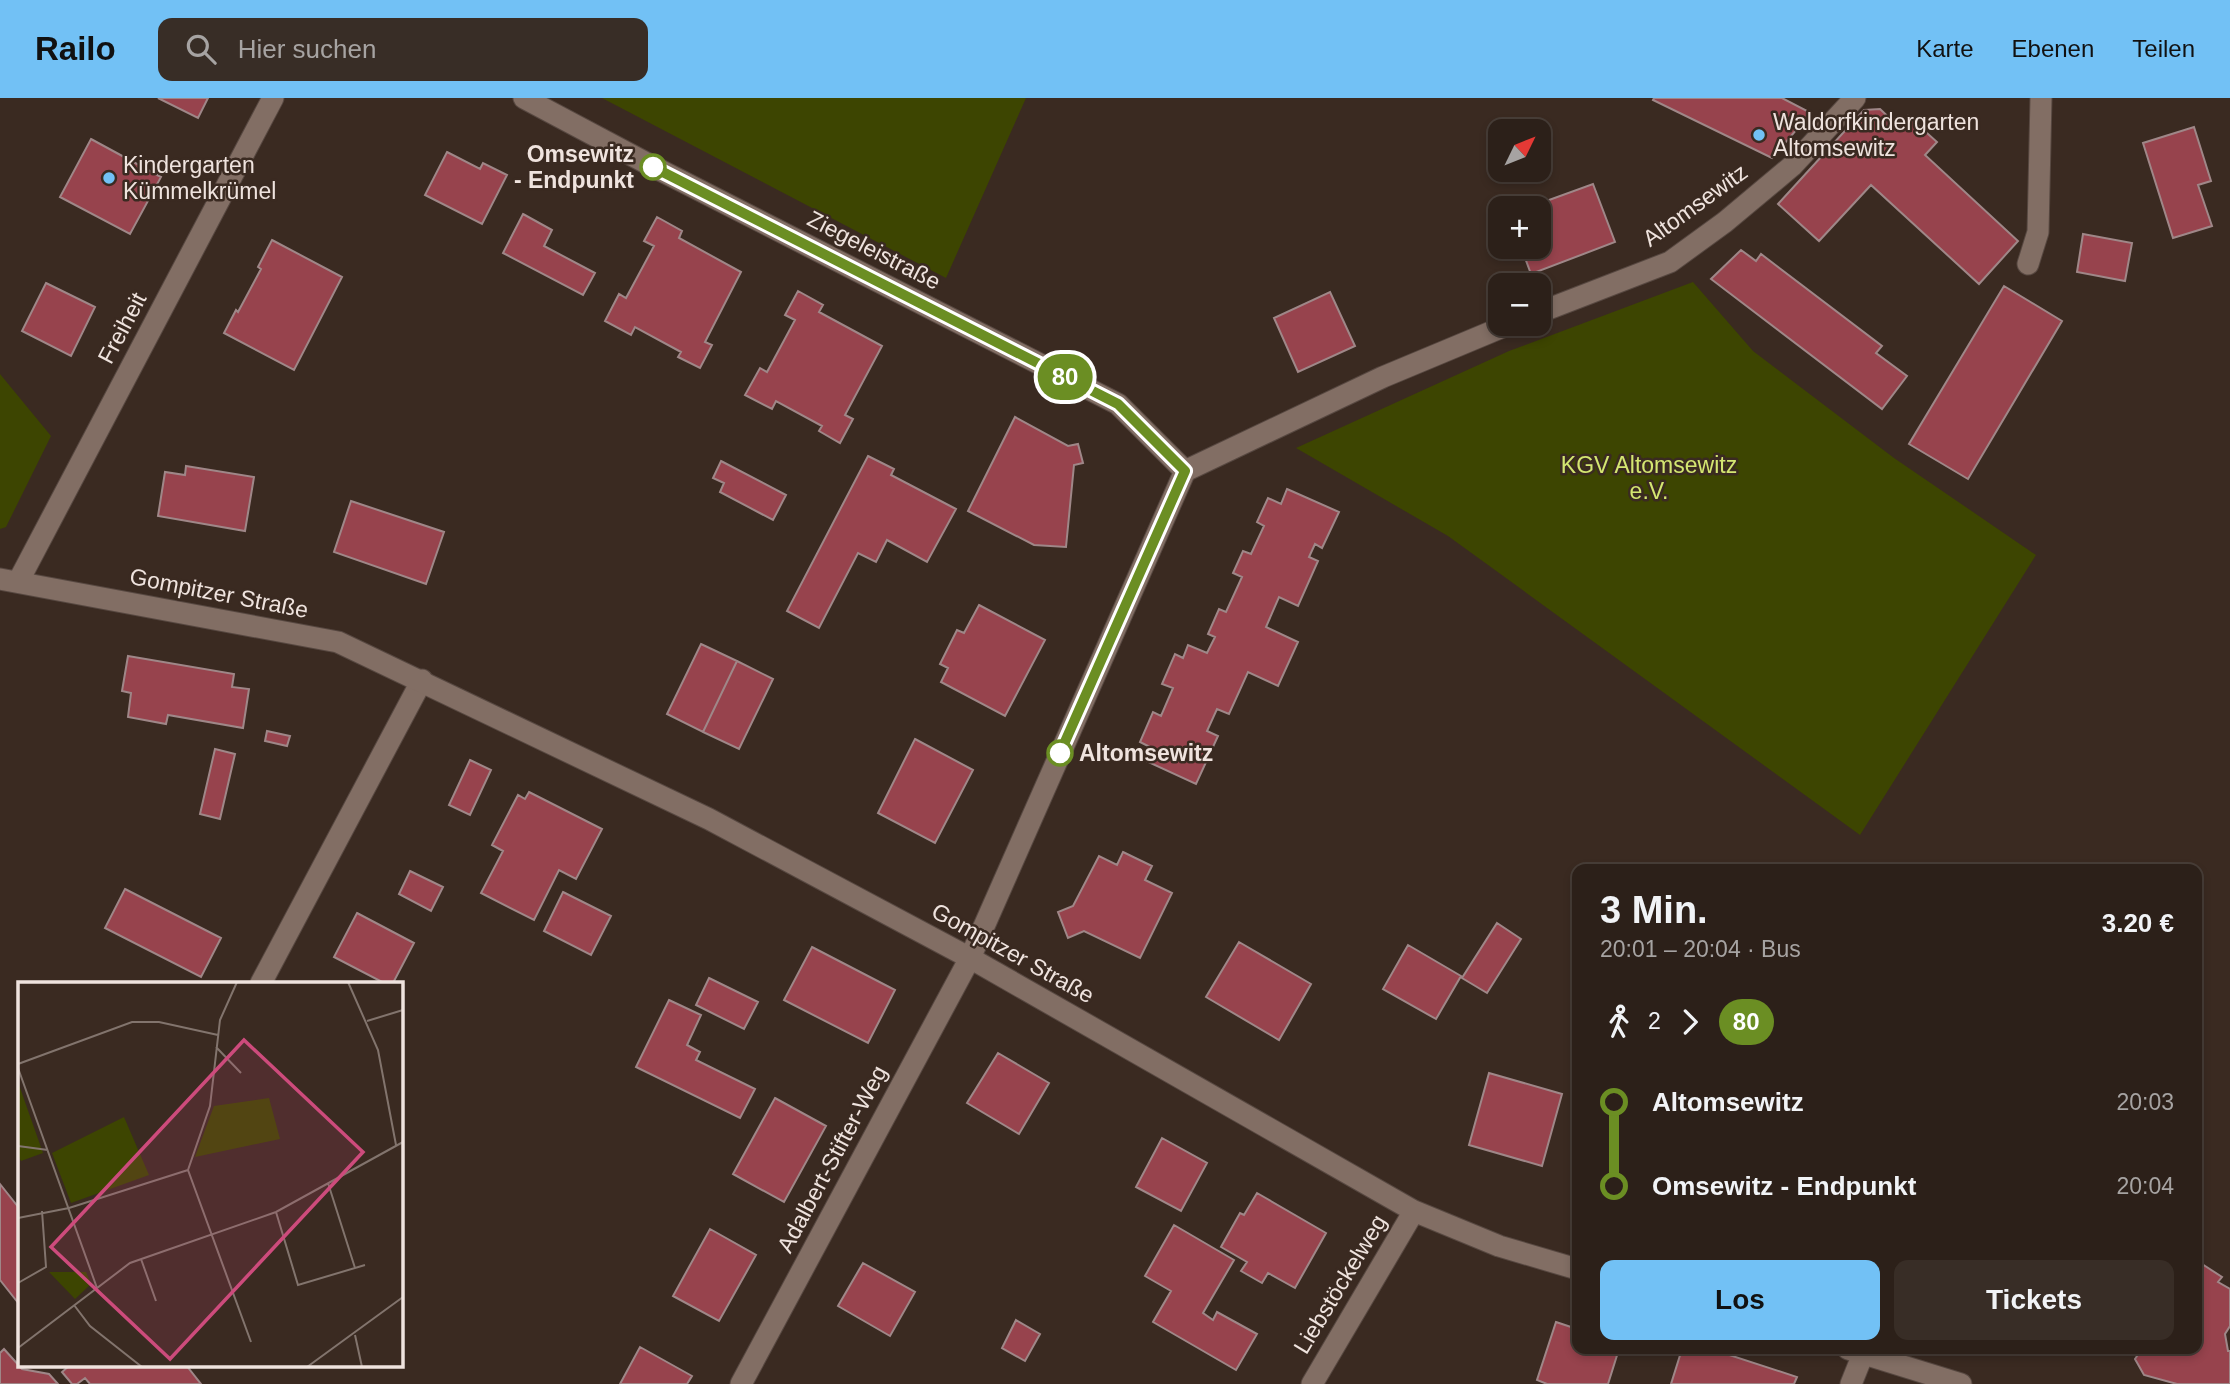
<!DOCTYPE html>
<html lang="de">
<head>
<meta charset="utf-8">
<style>
  :root { --surface:#2c2019; --page:#382d26; --text:#f1f3f6; --muted:#a6a3a2; --line:#483e38; --accent:#72c1f5 }
  body { margin:0; font-family:Helvetica,sans-serif; background:var(--page); color:var(--text); height:100vh; display:flex; flex-direction:column; font-size:26px; white-space:nowrap }
  * { box-sizing:border-box; margin:0 }
  p { font-size:23px; color:var(--muted) }
  .icon { flex:none; width:38px; height:38px; fill:none; stroke:currentColor; stroke-width:2; stroke-linecap:round; stroke-linejoin:round }
  .map { position:relative; flex:1; overflow:hidden }
  .drawer { position:absolute; left:1572px; top:766px; width:630px; height:490px; display:flex; flex-direction:column; background:var(--surface); border-radius:14px; box-shadow:0 4px 10px #0003,0 0 0 2px var(--line) }
  .drawer>* { flex:none }
  .badge { padding:0 14px; border-radius:23px; font-size:24px; line-height:46px }
  .needle { width:46px; rotate:47deg }
  .buttons { position:absolute; left:1488px; top:21px; display:grid; gap:14px }
  .buttons a { display:grid; place-items:center; width:63px; height:63px; border-radius:14px; background:var(--surface); box-shadow:0 4px 10px #0003,0 0 0 2px var(--line); font-size:35px }
  .map>.badge { position:absolute; translate:-50% -50%; box-shadow:0 0 0 4px #fff }
  .legs { display:flex; align-items:center; gap:10px; height:77px; padding:0 28px; font-size:23px }
  .legs p { margin-inline-start:auto }
  .summary { display:flex; align-items:center; justify-content:space-between; height:119px; padding:0 28px }
  h1 { font-size:38px; font-weight:700; line-height:52px }
  .primary-button { display:flex; gap:14px; margin-top:auto; padding:14px 28px }
  .primary-button a { flex:1; height:80px; border-radius:14px; background:var(--accent); color:#111; font-size:28px; font-weight:700; line-height:80px; text-align:center }
  .primary-button a+a { background:var(--page); color:var(--text) }
  ul { padding:0 28px; list-style:none }
  li { display:flex; align-items:center; gap:24px; height:84px; font-size:26px }
  li i { display:grid; place-items:center; width:10px; height:100%; margin:0 9px; background:currentColor }
  li i::after { content:''; width:18px; height:18px; margin:-9px; border:5px solid; border-radius:50%; background:var(--surface) }
  li p { margin-inline-start:auto }
  li:first-child i { background:linear-gradient(#0000 50%,currentColor 0) }
  li:last-child i { background:linear-gradient(currentColor 50%,#0000 0) }
  header { display:flex; align-items:center; gap:42px; box-sizing:border-box; height:98px; padding:0 35px; background:var(--accent); color:#111 }
  header strong { font-size:33px }
  nav { display:flex; gap:38px; margin-inline-start:auto; font-size:24px }
  .search { width:490px; height:63px; background:var(--page); display:flex; align-items:center; gap:18px; box-sizing:border-box; padding:0 24px; border-radius:14px; color:var(--muted); font-size:26px }
  .map>svg:first-child { display:block }
  .green { fill:#3d4501 }
  .building { fill:#97434d; stroke:#9f8788; stroke-width:2 }
  .lines { fill:none; stroke-linecap:round; stroke-linejoin:round }
  .lane-casing { stroke:#574841; stroke-width:23 }
  .street-casing { stroke:#574841; stroke-width:23 }
  .lane { stroke:#826e64; stroke-width:21 }
  .street { stroke:#826e64; stroke-width:21 }
  .line-1-casing { stroke:#fff; stroke-width:16 }
  .line-1 { stroke:#6b8e23; stroke-width:10 }
  .poi-dot { fill:#72c1f5; stroke:#3a2a21; stroke-width:2.5 }
  .stop-1-dot { fill:#fff; stroke:#6b8e23; stroke-width:3.5 }
  .labels { text-anchor:middle; dominant-baseline:central; stroke-width:5; stroke-linejoin:round; paint-order:stroke }
  .poi-label { font-size:23px; fill:#efe3de; stroke:#3a2a21; text-anchor:start }
  .stop-label { font-size:23px; font-weight:bold; fill:#efe3de; stroke:#3a2a21; text-anchor:end }
  .street-label { font-size:23px; fill:#efe3de; stroke:#3a2a21 }
  .park-label { font-size:23px; fill:#d4e671; stroke:#3a2a21 }
  .inset-road { fill:none; stroke:#82746d; stroke-width:2 }
  .view { fill:#cd4b7c; fill-opacity:0.15; stroke:#cd4b7c; stroke-width:3.5 }
  .inset-edge { fill:none; stroke:#efe3de; stroke-width:3.5 }
</style>
</head>
<body>
<header>
<strong>Railo</strong>
<div class="search"><svg class="icon" aria-label="search" viewBox="0 0 24 24"><circle cx="10" cy="10" r="6"/><path d="M15 15l6 6"/></svg>Hier suchen</div>
<nav><a>Karte</a><a>Ebenen</a><a>Teilen</a></nav>
</header>
<div class="map">
<svg width="2230" height="1286" viewBox="0 0 2230 1286">
  <rect width="100%" height="100%" fill="#3a2a21"/>
  <path class="green" d="M 602,0 L 1026,0 L 946,180 Z
    M 1693,184 L 1753,253 L 1894,360 L 2036,457 L 1860,737 L 1448,438 L 1296,350 L 1509,253 Z
    M 0,276 L 51,338 L 6,429 L 0,431 Z"/>
  <path class="building" d="M 158,0 L 208,0 L 198,20 Z
    M 1654,0 L 1782,0 L 1811,15 L 1772,60 L 1653,2 Z
    M 1880,11 L 1899,29 L 1908,18 L 1937,44 L 1925,57 L 2018,143 L 1979,186 L 1871,87 L 1819,143 L 1778,106 L 1864,12 Z
    M 2194,29 L 2211,83 L 2198,87 L 2212,128 L 2173,140 L 2143,45 Z
    M 91,41 L 161,79 L 130,136 L 60,99 Z
    M 447,54 L 480,71 L 483,65 L 507,77 L 482,126 L 425,97 Z
    M 1593,86 L 1615,144 L 1531,176 L 1521,149 L 1538,149 L 1538,110 L 1527,110 Z
    M 523,116 L 552,132 L 544,148 L 595,175 L 583,197 L 503,155 Z
    M 657,119 L 682,133 L 679,140 L 741,174 L 705,244 L 712,247 L 700,270 L 678,259 L 681,254 L 635,229 L 631,237 L 605,223 L 619,196 L 626,200 L 654,148 L 644,143 Z
    M 2083,136 L 2132,145 L 2125,183 L 2077,174 Z
    M 272,142 L 342,179 L 294,272 L 224,235 L 236,212 L 238,214 L 261,171 L 258,169 Z
    M 1741,152 L 1756,163 L 1761,156 L 1882,248 L 1876,255 L 1907,278 L 1882,311 L 1711,181 Z
    M 46,185 L 95,209 L 71,258 L 22,233 Z
    M 2004,188 L 2062,223 L 1968,381 L 1909,346 Z
    M 798,193 L 823,207 L 819,214 L 882,248 L 845,317 L 853,321 L 840,345 L 819,333 L 822,328 L 776,303 L 772,311 L 745,297 L 760,270 L 767,274 L 795,222 L 785,217 Z
    M 1330,194 L 1355,248 L 1298,274 L 1274,220 Z
    M 1015,319 L 1068,348 L 1078,346 L 1083,365 L 1074,367 L 1066,449 L 1034,447 L 968,413 Z
    M 868,358 L 894,371 L 891,377 L 956,411 L 927,464 L 887,442 L 876,464 L 858,455 L 819,530 L 787,513 Z
    M 721,363 L 786,397 L 773,422 L 720,394 L 724,385 L 713,380 Z
    M 186,368 L 254,379 L 245,433 L 158,418 L 165,374 L 185,377 Z
    M 1287,391 L 1339,414 L 1322,450 L 1315,446 L 1309,459 L 1318,463 L 1298,508 L 1279,499 L 1266,529 L 1298,544 L 1278,588 L 1248,574 L 1229,616 L 1217,611 L 1207,633 L 1218,638 L 1196,686 L 1144,662 L 1150,649 L 1140,644 L 1153,614 L 1161,618 L 1173,590 L 1162,586 L 1175,556 L 1183,560 L 1188,547 L 1207,555 L 1215,539 L 1208,536 L 1219,511 L 1226,514 L 1242,479 L 1233,475 L 1243,453 L 1251,456 L 1264,428 L 1257,424 L 1268,400 L 1281,406 Z
    M 351,403 L 444,434 L 426,486 L 334,454 Z
    M 979,507 L 1045,542 L 1005,618 L 941,584 L 948,570 L 940,566 L 957,532 L 964,535 Z
    M 701,546 L 737,563 L 703,634 L 667,616 Z
    M 128,558 L 234,576 L 232,589 L 249,591 L 243,630 L 168,617 L 166,626 L 128,619 L 131,595 L 122,593 Z
    M 737,563 L 773,581 L 739,651 L 703,634 Z
    M 267,633 L 290,638 L 287,648 L 265,643 Z
    M 915,641 L 973,672 L 935,745 L 878,715 Z
    M 215,651 L 235,656 L 220,721 L 200,716 Z
    M 470,662 L 491,672 L 470,717 L 449,707 Z
    M 529,694 L 602,731 L 576,781 L 559,772 L 534,822 L 481,795 L 503,753 L 492,747 L 518,697 L 525,701 Z
    M 1123,754 L 1152,768 L 1145,782 L 1172,795 L 1140,860 L 1084,833 L 1068,840 L 1058,814 L 1073,808 L 1099,758 L 1117,767 Z
    M 410,773 L 443,789 L 431,813 L 399,796 Z
    M 125,791 L 221,840 L 201,879 L 105,830 Z
    M 563,794 L 611,818 L 591,857 L 544,833 Z
    M 357,815 L 414,845 L 393,885 L 384,885 L 334,859 Z
    M 1497,825 L 1521,841 L 1487,895 L 1462,880 Z
    M 1239,844 L 1311,886 L 1279,942 L 1206,899 Z
    M 1408,847 L 1461,878 L 1436,921 L 1383,891 Z
    M 812,849 L 895,892 L 868,945 L 784,902 Z
    M 709,880 L 758,904 L 744,931 L 696,907 Z
    M 669,902 L 701,917 L 687,947 L 700,954 L 696,962 L 755,991 L 740,1020 L 636,969 Z
    M 998,955 L 1049,985 L 1019,1036 L 967,1005 Z
    M 1489,975 L 1562,996 L 1542,1068 L 1469,1047 Z
    M 775,1000 L 826,1028 L 784,1104 L 733,1076 Z
    M 1162,1040 L 1207,1065 L 1181,1113 L 1136,1089 Z
    M 0,1086 L 19,1110 L 19,1206 L 0,1182 Z
    M 1257,1095 L 1326,1135 L 1295,1190 L 1268,1175 L 1262,1185 L 1241,1173 L 1247,1164 L 1221,1149 L 1240,1115 L 1244,1117 Z
    M 1174,1127 L 1234,1162 L 1203,1215 L 1213,1222 L 1217,1214 L 1257,1236 L 1236,1272 L 1153,1224 L 1171,1193 L 1145,1178 Z
    M 710,1131 L 756,1157 L 719,1223 L 673,1198 Z
    M 2199,1164 L 2222,1179 L 2218,1184 L 2230,1191 L 2230,1228 L 2225,1236 L 2228,1253 L 2230,1253 L 2230,1286 L 2177,1286 L 2144,1277 L 2135,1261 L 2142,1251 L 2196,1251 L 2196,1168 Z
    M 863,1165 L 915,1194 L 890,1238 L 838,1208 Z
    M 1016,1222 L 1040,1236 L 1025,1263 L 1002,1250 Z
    M 1556,1224 L 1577,1231 L 1577,1251 L 1619,1251 L 1608,1286 L 1547,1286 L 1537,1282 Z
    M 640,1249 L 692,1278 L 687,1286 L 620,1286 Z
    M 4,1251 L 22,1271 L 49,1276 L 58,1286 L 0,1286 L 0,1255 Z
    M 1682,1251 L 1711,1251 L 1797,1279 L 1794,1286 L 1671,1286 Z
    M 68,1267 L 186,1267 L 201,1286 L 90,1286 L 85,1280 L 77,1286 L 72,1286 L 62,1274 L 69,1268 Z"/>
  <g class="lines">
    <defs>
      <path id="lane" d="M 2028,166 L 2038,134 L 2041,0
        M 261,885 L 422,582"/>
      <path id="street" d="M 524,0 L 652,68 L 1118,306 L 1185,373
        M 1538,215 L 1670,164 L 1725,124 L 1792,68 L 1855,0
        M 0,481 L 338,544 L 709,721 L 970,860 L 1414,1113 L 1499,1148 L 1577,1171
        M 18,484 L 273,0
        M 1848,1251 L 1961,1286
        M 741,1286 L 970,860 L 1185,373 L 1383,279 L 1510,226
        M 1312,1286 L 1414,1113
        M 1851,1286 L 1863,1256"/>
    </defs>
    <use href="#lane" class="lane-casing"/>
    <use href="#street" class="street-casing"/>
    <use href="#lane" class="lane"/>
    <use href="#street" class="street"/>
  </g>
  <g class="lines">
    <defs>
      <path id="line-1" d="M 653,69 L 1118,306 L 1185,373 L 1060,655"/>
    </defs>
    <use href="#line-1" class="line-1-casing"/>
    <use href="#line-1" class="line-1"/>
  </g>
  <g class="poi-dot">
    <circle cx="1759" cy="37" r="7"/>
    <circle cx="109" cy="80" r="7"/>
  </g>
  <g class="stop-1-dot">
    <circle cx="653" cy="69" r="12"/>
    <circle cx="1060" cy="655" r="12"/>
  </g>
  <g class="labels">
    <g class="poi-label">
      <text x="1773" y="24">Waldorfkindergarten<tspan x="1773" dy="26">Altomsewitz</tspan></text>
      <text x="123" y="67">Kindergarten<tspan x="123" dy="26">Kümmelkrümel</tspan></text>
    </g>
    <g class="stop-label">
      <text x="634" y="56">Omsewitz<tspan x="634" dy="26">- Endpunkt</tspan></text>
      <text x="1079" y="655" text-anchor="start">Altomsewitz</text>
    </g>
    <g class="street-label">
      <text transform="translate(1695 107) rotate(-36)">Altomsewitz</text>
      <text transform="translate(874 152) rotate(27)">Ziegeleistraße</text>
      <text transform="translate(122 230) rotate(-62)">Freiheit</text>
      <text transform="translate(219 495) rotate(11)">Gompitzer Straße</text>
      <text transform="translate(1013 855) rotate(29)">Gompitzer Straße</text>
      <text transform="translate(832 1061) rotate(-62)">Adalbert-Stifter-Weg</text>
      <text transform="translate(1340 1186) rotate(-59)">Liebstöckelweg</text>
    </g>
    <g class="park-label">
      <text x="1649" y="367">KGV Altomsewitz<tspan x="1649" dy="26">e.V.</tspan></text>
    </g>
  </g>
  <g transform="translate(18 884)">
    <rect width="385" height="385" fill="#3a2a21"/>
    <path d="M 1,103 L 25,171 L 3,179 L 0,173 ZM 251,116 L 262,157 L 177,175 L 196,124 ZM 106,135 L 131,193 L 53,221 L 34,171 ZM 31,290 L 68,290 L 73,302 L 57,317 Z" fill="#3d4501"/>
    <path class="inset-road" d="M 219,0 L 202,38 L 192,124 L 170,188 L 233,360M 330,0 L 360,68 L 378,163M 349,39 L 385,28M 198,65 L 223,91M 0,82 L 114,40 L 141,40 L 200,53M 0,86 L 79,306M 0,164 L 30,168M 310,201 L 337,286M 258,230 L 280,303 L 347,283M 0,236 L 51,226 L 170,188M 123,277 L 138,319M 0,301 L 28,285 L 24,229M 56,323 L 72,344 L 124,385M 337,353 L 344,385M 0,366 L 112,281 L 258,230 L 385,160M 289,385 L 385,315"/>
    <path class="view" d="M 226,58 L 345,170 L 152,377 L 33,265 Z"/>
    <rect width="385" height="385" class="inset-edge"/>
  </g>
</svg>
<div class="buttons">
<a><svg class="needle" viewBox="-14 -14 28 28"><path d="M0-13l5 13h-10z" fill="#e53935"/><path d="M0 13l5-13h-10z" fill="#a6a3a2"/></svg></a>
<a>+</a>
<a>−</a>
</div>
<b class="badge" style="left:1065px;top:279px;background:#6b8e23;color:#fff">80</b>
<section class="drawer">
<div class="summary"><div><h1>3 Min.</h1><p>20:01 – 20:04 · Bus</p></div><b>3.20 €</b></div>
<div class="legs"><svg class="icon" aria-label="walk" viewBox="0 0 24 24"><circle cx="13" cy="4" r="2"/><path d="M13 8l-2 6 4 7M11 14l-3 7M7 12l3-4h3l4 4"/></svg>2<svg class="icon" aria-label="forward" viewBox="0 0 24 24"><path d="M9 5l7 7-7 7"/></svg><b class="badge" style="background:#6b8e23;color:#fff">80</b></div>
<ul>
<li><i style="color:#6b8e23"></i><b>Altomsewitz</b><p>20:03</p></li>
<li><i style="color:#6b8e23"></i><b>Omsewitz - Endpunkt</b><p>20:04</p></li>
</ul>
<div class="primary-button"><a>Los</a><a>Tickets</a></div>
</section>
</div>
</body>
</html>
